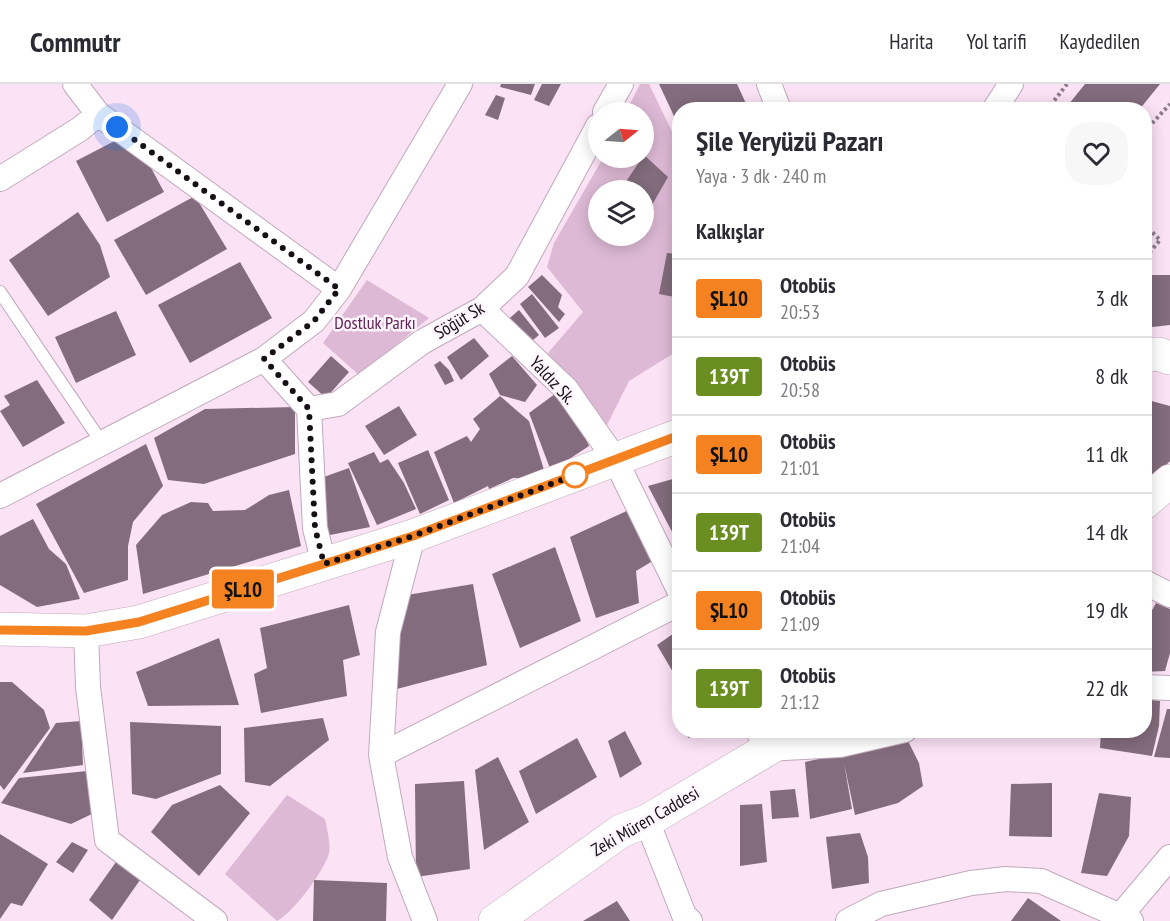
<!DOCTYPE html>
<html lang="tr">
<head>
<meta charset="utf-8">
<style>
  :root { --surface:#fff; --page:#f7f7f7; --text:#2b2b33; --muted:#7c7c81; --line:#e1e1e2 }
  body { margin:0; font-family:"PT Sans Narrow",sans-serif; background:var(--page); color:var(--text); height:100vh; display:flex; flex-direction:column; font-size:22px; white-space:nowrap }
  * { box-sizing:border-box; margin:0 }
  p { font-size:20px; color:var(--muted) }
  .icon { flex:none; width:33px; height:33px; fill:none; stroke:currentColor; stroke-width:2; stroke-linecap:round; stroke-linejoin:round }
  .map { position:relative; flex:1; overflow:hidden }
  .drawer { position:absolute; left:672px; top:18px; width:480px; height:636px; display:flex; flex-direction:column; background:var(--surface); border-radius:24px; box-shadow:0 3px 15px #0003 }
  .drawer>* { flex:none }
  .badge { padding:0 12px; border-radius:4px; font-size:21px; line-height:39px }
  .needle { width:39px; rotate:73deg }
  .buttons { position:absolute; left:588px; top:18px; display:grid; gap:12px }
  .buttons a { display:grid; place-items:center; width:66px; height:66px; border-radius:50%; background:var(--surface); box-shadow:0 3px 15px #0003; font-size:30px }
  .you { position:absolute; width:30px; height:30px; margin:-15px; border:4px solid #fff; border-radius:50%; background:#1a73e8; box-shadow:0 0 0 9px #1a73e833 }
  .map>.badge { position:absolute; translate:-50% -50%; box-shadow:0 0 0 3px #fff }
  h2 { padding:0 24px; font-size:22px; line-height:54px }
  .round { display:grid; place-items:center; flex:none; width:63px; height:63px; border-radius:24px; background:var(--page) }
  .overview { display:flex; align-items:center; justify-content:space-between; height:102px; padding:0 24px }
  h1 { font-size:28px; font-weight:700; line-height:45px }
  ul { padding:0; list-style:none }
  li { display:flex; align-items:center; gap:18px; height:78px; padding:0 24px; border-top:2px solid var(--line) }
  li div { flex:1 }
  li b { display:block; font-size:22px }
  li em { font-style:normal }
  li .badge { min-width:66px; font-weight:700; text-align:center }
  header { display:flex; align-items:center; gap:36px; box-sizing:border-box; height:84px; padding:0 30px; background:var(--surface); border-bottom:2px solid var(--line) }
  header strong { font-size:28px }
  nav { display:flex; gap:33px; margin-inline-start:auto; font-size:21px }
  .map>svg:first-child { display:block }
  .green { fill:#ddb9d5; fill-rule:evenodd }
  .building { fill:#826c7d }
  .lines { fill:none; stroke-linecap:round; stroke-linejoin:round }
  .lane-casing { stroke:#c1a9bc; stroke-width:14 }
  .street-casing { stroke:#c1a9bc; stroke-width:26 }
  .secondary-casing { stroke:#c1a9bc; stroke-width:34 }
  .primary-casing { stroke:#c1a9bc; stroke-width:34 }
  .path { stroke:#8d7c8a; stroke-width:4; stroke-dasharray:3 3; stroke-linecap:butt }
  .lane { stroke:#fff; stroke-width:12 }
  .street { stroke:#fff; stroke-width:24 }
  .secondary { stroke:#fff; stroke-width:33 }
  .primary { stroke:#fff; stroke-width:33 }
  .line-casing { stroke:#fff; stroke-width:14 }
  .line { stroke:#f58220; stroke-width:9 }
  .walk { stroke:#170f16; stroke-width:6; stroke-dasharray:0 10.8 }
  .stop-dot { fill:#fff; stroke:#f58220; stroke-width:3 }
  .labels { text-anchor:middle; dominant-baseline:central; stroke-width:5; stroke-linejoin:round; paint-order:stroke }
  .street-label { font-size:18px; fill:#170f16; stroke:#fef4fc }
  .park-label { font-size:18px; fill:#612358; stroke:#fef4fc }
</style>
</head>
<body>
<header>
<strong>Commutr</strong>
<nav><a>Harita</a><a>Yol tarifi</a><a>Kaydedilen</a></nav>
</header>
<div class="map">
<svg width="1170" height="837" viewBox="0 0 1170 837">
  <rect width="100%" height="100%" fill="#fbe2f5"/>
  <path class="green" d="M 640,0 L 649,0 L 679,62 L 679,266 L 629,297 L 604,347 L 548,269 L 583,228 L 547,183 L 554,159 L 603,74 L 644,74 L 644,28 L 626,28 ZM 598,106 L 644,106 L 644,152 L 598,152 Z
    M 367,196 L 429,234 L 359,291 L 323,259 Z
    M 287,711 L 325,735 C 327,745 331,760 329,769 C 325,786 292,830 277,837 L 225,790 Z"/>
  <path class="building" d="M 501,0 L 535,0 L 531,11 L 500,3 Z
    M 542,0 L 561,0 L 549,22 L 534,16 Z
    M 659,0 L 737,0 L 749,26 L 680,26 L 680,45 Z
    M 1085,0 L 1160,0 L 1139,26 L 1064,26 Z
    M 496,11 L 505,14 L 498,36 L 485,31 Z
    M 126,51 L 141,65 L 164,108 L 107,138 L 76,77 Z
    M 644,71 L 668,93 L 652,121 L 644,113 L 644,106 L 638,106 L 627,96 Z
    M 195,112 L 227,165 L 146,211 L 114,156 Z
    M 78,128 L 100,161 L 110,193 L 48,232 L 9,176 Z
    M 667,169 L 680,170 L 680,214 L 659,210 Z
    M 240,178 L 272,234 L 190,279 L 158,221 Z
    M 542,191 L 562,211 L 558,223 L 565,230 L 559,238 L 528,203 Z
    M 1144,191 L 1170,191 L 1170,241 L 1144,244 Z
    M 532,210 L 559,244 L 545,254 L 520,220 Z
    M 519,226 L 539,251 L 527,261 L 505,238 Z
    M 116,227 L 136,271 L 76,299 L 55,253 Z
    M 474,254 L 489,272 L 461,296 L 447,273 Z
    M 331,272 L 349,288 L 326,314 L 308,298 Z
    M 512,272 L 537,301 L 525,318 L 500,311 L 489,290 Z
    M 440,277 L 449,286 L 454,297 L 445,301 L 434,281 Z
    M 37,296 L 65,339 L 23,363 L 0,327 L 10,321 L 4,312 Z
    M 559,307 L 577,335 L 589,362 L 551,387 L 529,329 Z
    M 500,312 L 529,337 L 544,386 L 530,394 L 513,394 L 489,405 L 488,402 L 454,419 L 434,368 L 467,352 L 471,358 L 480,345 L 473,335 Z
    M 1144,315 L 1170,322 L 1170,377 L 1146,403 Z
    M 399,322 L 417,351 L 384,371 L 365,342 Z
    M 295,323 L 295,370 L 204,400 L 168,396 L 154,354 L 205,325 Z
    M 146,360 L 163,402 L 133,438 L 128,462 L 128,496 L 84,509 L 36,420 Z
    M 428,366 L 449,416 L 420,430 L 398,379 Z
    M 374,368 L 380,379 L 388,375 L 404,399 L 416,425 L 377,441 L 348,379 Z
    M 349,384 L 370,443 L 320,453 L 318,395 Z
    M 680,393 L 680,463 L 648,402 Z
    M 289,406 L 301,462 L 143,510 L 136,461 L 162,431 L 191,418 L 208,419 L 213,427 L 245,426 L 269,411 Z
    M 631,425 L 656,475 L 636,487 L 639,519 L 596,534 L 570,453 Z
    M 33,435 L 49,465 L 66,480 L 80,515 L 37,523 L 0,501 L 0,452 Z
    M 555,463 L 581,537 L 520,564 L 492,490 Z
    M 473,500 L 487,581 L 397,605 L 401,512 Z
    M 1156,519 L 1170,525 L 1170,569 L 1165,587 L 1144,588 L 1144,553 L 1151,544 L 1145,539 Z
    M 349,521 L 360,571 L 343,576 L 347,612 L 261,629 L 254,590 L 267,584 L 260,544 Z
    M 680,545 L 680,600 L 657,561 Z
    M 219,554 L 239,621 L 148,622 L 136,588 Z
    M 0,598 L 12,598 L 44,626 L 50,644 L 4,706 L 0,701 Z
    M 1144,615 L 1160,617 L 1159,642 L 1152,672 L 1100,664 L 1101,646 L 1144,646 Z
    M 1167,625 L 1170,625 L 1170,674 L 1154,673 Z
    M 323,634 L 329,656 L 270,702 L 245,698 L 244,644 Z
    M 81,637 L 83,681 L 23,689 L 56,639 Z
    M 130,638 L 221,642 L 221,690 L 156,715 L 132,710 Z
    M 686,646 L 707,646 L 707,647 L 688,654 Z
    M 625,647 L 642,680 L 620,694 L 608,657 Z
    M 577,654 L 597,693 L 536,730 L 519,687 Z
    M 907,655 L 919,679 L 923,702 L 898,719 L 855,731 L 844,679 L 852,725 L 810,735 L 805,678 Z
    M 498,673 L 529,738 L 484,766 L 475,686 Z
    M 87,687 L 96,728 L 71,740 L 1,719 L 19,694 Z
    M 464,697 L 470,785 L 416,793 L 415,700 Z
    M 1052,699 L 1052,753 L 1009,752 L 1011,700 Z
    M 220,701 L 250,729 L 199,792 L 151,748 L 172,721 Z
    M 795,705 L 799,733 L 772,735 L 770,707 Z
    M 1099,709 L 1131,713 L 1129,752 L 1107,792 L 1081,789 Z
    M 762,720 L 767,778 L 740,782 L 740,721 Z
    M 860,749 L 868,773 L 869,799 L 832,805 L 826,753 Z
    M 0,750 L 48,780 L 22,822 L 11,819 L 0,835 Z
    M 72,758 L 88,766 L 73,789 L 56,778 Z
    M 116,778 L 140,796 L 112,836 L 89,816 Z
    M 314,796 L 387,799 L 386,837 L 313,837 Z
    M 1028,814 L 1061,837 L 1011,837 Z
    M 617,817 L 630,837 L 583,837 Z"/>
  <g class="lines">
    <defs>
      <path id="lane" d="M 0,208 L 102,359"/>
      <path id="street" d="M 75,0 L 98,30 L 339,205
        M 769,0 L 779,26
        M 994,26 L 1011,0
        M 605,28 L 621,0
        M 0,95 L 80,45 L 98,30
        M 482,225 L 566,305 L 615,375 L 680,508
        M 264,275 L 309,325 L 338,320 L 422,258 L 482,225 L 517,192 L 598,42
        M 309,325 L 315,444 L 324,480
        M 0,412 L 264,275 L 314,237 L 339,205 L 460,0
        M 413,452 L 388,548 L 381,671 L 400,773 L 425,837
        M 1144,498 L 1170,511
        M 86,547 L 88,603 L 107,756 L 215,837
        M 1144,603 L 1170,604
        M 758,646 L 766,665 L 840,661 L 905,646
        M 381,671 L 680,519
        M 647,737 L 684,831 L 690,837
        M 848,837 L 881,820 L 971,799 L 1006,795 L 1041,797 L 1131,837
        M 1116,837 L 1170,773"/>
      <path id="secondary" d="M 1144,419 L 1170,397
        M 495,837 L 621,747 L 647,737 L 800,646"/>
      <path id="primary" d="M 1144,271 L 1158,270 L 1170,274
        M 0,545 L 86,547 L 139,538 L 413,452 L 680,351"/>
    </defs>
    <use href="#lane" class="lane-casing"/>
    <use href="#street" class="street-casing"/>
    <use href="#secondary" class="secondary-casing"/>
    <use href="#primary" class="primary-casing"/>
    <path class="path" d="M 1047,26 L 1067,0
      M 1144,48 L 1170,20
      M 1144,140 L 1160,156 L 1144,175"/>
    <use href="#lane" class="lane"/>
    <use href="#street" class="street"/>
    <use href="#secondary" class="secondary"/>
    <use href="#primary" class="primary"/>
  </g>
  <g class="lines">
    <defs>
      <path id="line" d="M 0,546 L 86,547 L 139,538 L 413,452 L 680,351"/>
    </defs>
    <use href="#line" class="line-casing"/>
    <use href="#line" class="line"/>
    <path class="walk" d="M 117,43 L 339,205 L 314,237 L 264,275 L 309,325 L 315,444 L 324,480 L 413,452 L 575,391"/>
  </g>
  <circle class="stop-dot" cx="575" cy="391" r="12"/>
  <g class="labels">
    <g class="street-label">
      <text transform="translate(459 236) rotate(-31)">Söğüt Sk</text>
      <text transform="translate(553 296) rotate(47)">Yaldız Sk.</text>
      <text transform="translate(645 737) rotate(-30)">Zeki Müren Caddesi</text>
    </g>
    <g class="park-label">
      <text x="375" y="238">Dostluk Parkı</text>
    </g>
  </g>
</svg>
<div class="buttons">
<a><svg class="needle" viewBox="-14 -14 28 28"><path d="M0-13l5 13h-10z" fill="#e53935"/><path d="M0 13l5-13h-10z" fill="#7c7c81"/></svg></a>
<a><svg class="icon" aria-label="layers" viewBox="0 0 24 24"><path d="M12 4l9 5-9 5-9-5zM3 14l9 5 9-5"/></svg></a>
</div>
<div class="you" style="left:117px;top:43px"></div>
<b class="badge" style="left:243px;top:505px;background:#f58220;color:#111">ŞL10</b>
<section class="drawer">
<div class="overview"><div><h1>Şile Yeryüzü Pazarı</h1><p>Yaya · 3 dk · 240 m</p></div><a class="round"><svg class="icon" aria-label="heart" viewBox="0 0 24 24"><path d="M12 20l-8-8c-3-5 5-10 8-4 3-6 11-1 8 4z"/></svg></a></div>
<h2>Kalkışlar</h2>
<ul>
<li><span class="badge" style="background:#f58220;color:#111">ŞL10</span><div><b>Otobüs</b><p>20:53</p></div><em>3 dk</em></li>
<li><span class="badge" style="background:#6b8e23;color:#fff">139T</span><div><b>Otobüs</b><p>20:58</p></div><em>8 dk</em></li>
<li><span class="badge" style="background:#f58220;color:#111">ŞL10</span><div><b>Otobüs</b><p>21:01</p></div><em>11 dk</em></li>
<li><span class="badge" style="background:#6b8e23;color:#fff">139T</span><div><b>Otobüs</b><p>21:04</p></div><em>14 dk</em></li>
<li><span class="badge" style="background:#f58220;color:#111">ŞL10</span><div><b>Otobüs</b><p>21:09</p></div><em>19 dk</em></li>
<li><span class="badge" style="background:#6b8e23;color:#fff">139T</span><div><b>Otobüs</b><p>21:12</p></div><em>22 dk</em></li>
</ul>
</section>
</div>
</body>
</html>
